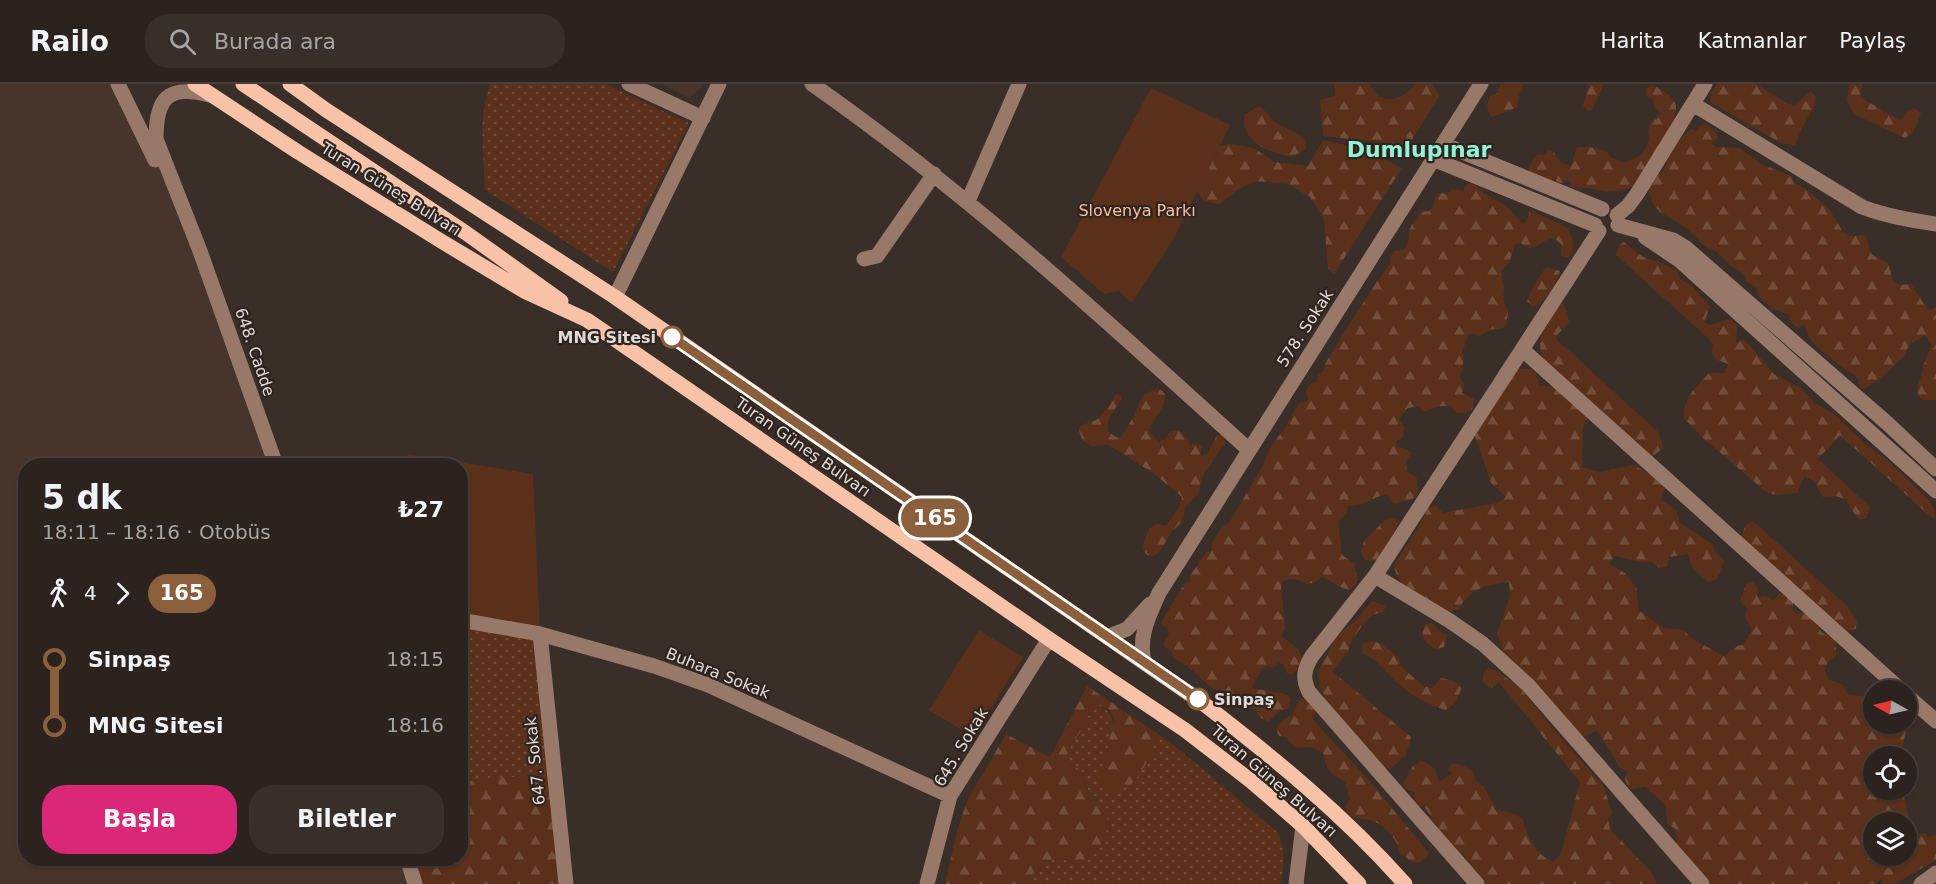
<!DOCTYPE html>
<html lang="tr">
<head>
<meta charset="utf-8">
<style>
  :root { --surface:#2c221e; --page:#382f2b; --text:#f1f3f6; --muted:#a6a4a4; --line:#483f3c; --accent:#db2777 }
  body { margin:0; font-family:"DejaVu Sans",sans-serif; background:var(--page); color:var(--text); height:100vh; display:flex; flex-direction:column; font-size:22px; white-space:nowrap }
  * { box-sizing:border-box; margin:0 }
  p { font-size:20px; color:var(--muted) }
  .icon { flex:none; width:33px; height:33px; fill:none; stroke:currentColor; stroke-width:2; stroke-linecap:round; stroke-linejoin:round }
  .map { position:relative; flex:1; overflow:hidden }
  .sheet { position:absolute; left:18px; top:374px; width:450px; height:408px; display:flex; flex-direction:column; background:var(--surface); border-radius:24px; box-shadow:0 2px 4px #0004,0 0 0 2px var(--line) }
  .sheet>* { flex:none }
  .badge { padding:0 12px; border-radius:20px; font-size:21px; line-height:39px }
  .needle { width:39px; rotate:278deg }
  .fabs { position:absolute; left:1863px; top:596px; display:grid; gap:12px }
  .fabs a { display:grid; place-items:center; width:54px; height:54px; border-radius:50%; background:var(--surface); box-shadow:0 2px 4px #0004,0 0 0 2px var(--line); font-size:30px }
  .map>.badge { position:absolute; translate:-50% -50%; box-shadow:0 0 0 3px #fff }
  .legs { display:flex; align-items:center; gap:9px; height:66px; padding:0 24px; font-size:20px }
  .legs p { margin-inline-start:auto }
  .overview { display:flex; align-items:center; justify-content:space-between; height:102px; padding:0 24px }
  h1 { font-size:33px; font-weight:700; line-height:45px }
  .primary-button { display:flex; gap:12px; margin-top:auto; padding:12px 24px }
  .primary-button a { flex:1; height:69px; border-radius:24px; background:var(--accent); color:#fff; font-size:24px; font-weight:700; line-height:69px; text-align:center }
  .primary-button a+a { background:var(--page); color:var(--text) }
  ul { padding:0 24px; list-style:none }
  li { display:flex; align-items:center; gap:21px; height:66px; font-size:22px }
  li i { display:grid; place-items:center; width:9px; height:100%; margin:0 8px; background:currentColor }
  li i::after { content:''; width:15px; height:15px; margin:-8px; border:4px solid; border-radius:50%; background:var(--surface) }
  li p { margin-inline-start:auto }
  li:first-child i { background:linear-gradient(#0000 50%,currentColor 0) }
  li:last-child i { background:linear-gradient(currentColor 50%,#0000 0) }
  header { display:flex; align-items:center; gap:36px; box-sizing:border-box; height:84px; padding:0 30px; background:var(--surface); border-bottom:2px solid var(--line) }
  header strong { font-size:28px }
  nav { display:flex; gap:33px; margin-inline-start:auto; font-size:21px }
  .search { width:420px; height:54px; background:var(--page); display:flex; align-items:center; gap:15px; box-sizing:border-box; padding:0 21px; border-radius:24px; color:var(--muted); font-size:22px }
  .map>svg:first-child { display:block }
  .built { fill:#47352c }
  .grass { fill:url(#grass-dots) }
  .forest { fill:url(#forest-firs); fill-rule:evenodd }
  .park { fill:#5b301a }
  .lines { fill:none; stroke-linecap:round; stroke-linejoin:round }
  .minor { stroke:#987868; stroke-width:15 }
  .major { stroke:#f7c2a7; stroke-width:15 }
  .line-1-casing { stroke:#fff; stroke-width:14 }
  .line-1 { stroke:#8b5e3c; stroke-width:9 }
  .stop-1-dot { fill:#fff; stroke:#8b5e3c; stroke-width:3 }
  .labels { text-anchor:middle; dominant-baseline:central; stroke-width:4.5; stroke-linejoin:round; paint-order:stroke }
  .street-label { font-size:16px; fill:#e1d9d5; stroke:#30241f }
  .park-label { font-size:16px; fill:#fbbea0; stroke:#30241f }
  .stop-label { font-size:16px; font-weight:bold; fill:#e1d9d5; stroke:#30241f; text-anchor:end }
  .district-label { font-size:22px; font-weight:bold; fill:#93f2d6; stroke:#30241f }
</style>
</head>
<body>
<header>
<strong>Railo</strong>
<div class="search"><svg class="icon" aria-label="search" viewBox="0 0 24 24"><circle cx="10" cy="10" r="6"/><path d="M15 15l6 6"/></svg>Burada ara</div>
<nav><a>Harita</a><a>Katmanlar</a><a>Paylaş</a></nav>
</header>
<div class="map">
<svg width="1936" height="800" viewBox="0 0 1936 800">
  <defs>
    <pattern id="grass-dots" width="8" height="8" patternUnits="userSpaceOnUse" patternTransform="scale(1.5)"><rect width="8" height="8" fill="#5b301a"/><path d="M2 2h.1M6 6h.1" fill="none" stroke="#724d3a" stroke-width="1.8" stroke-linecap="round"/></pattern>
    <pattern id="forest-firs" width="22" height="20" patternUnits="userSpaceOnUse" patternTransform="scale(1.5)"><rect width="22" height="20" fill="#5b301a"/><path d="M5 1l3.5 6h-7zM16 11l3.5 6h-7z" fill="#724d3a"/></pattern>
  </defs>
  <rect width="100%" height="100%" fill="#3a2e28"/>
  <path class="built" d="M 0,0 L 118,0 L 200,167 L 276,381 L 26,381 L 26,774 L 407,774 L 415,800 L 0,800 Z
    M 663,0 L 703,0 L 700,5 L 689,14 Z"/>
  <path class="grass" d="M 490,0 L 605,0 L 689,39 L 613,188 L 485,106 C 484,71 478,33 490,0 Z
    M 460,536 L 540,550 L 554,689 L 461,698 Z
    M 1096,617 C 1122,636 1113,645 1105,673 L 1149,672 L 1158,650 L 1182,668 L 1277,748 C 1287,766 1284,781 1280,800 L 1027,800 C 1035,783 1054,769 1072,778 L 1103,720 C 1090,713 1084,702 1082,687 L 1063,676 L 1080,647 L 1083,649 L 1091,635 L 1087,632 Z"/>
  <path class="forest" d="M 1335,0 L 1370,0 C 1380,23 1403,17 1415,0 L 1432,0 L 1439,12 L 1406,65 L 1371,57 L 1323,52 L 1320,16 L 1335,12 Z
    M 1501,0 L 1524,0 C 1518,8 1519,16 1516,24 L 1491,33 C 1487,25 1486,21 1490,12 L 1496,11 Z
    M 1588,0 L 1604,0 L 1591,27 L 1586,26 L 1583,21 L 1589,2 Z
    M 1717,0 L 1756,0 L 1788,20 L 1794,21 L 1811,7 L 1816,13 L 1815,21 L 1801,46 L 1795,61 L 1781,59 L 1710,18 L 1711,10 Z
    M 1850,0 L 1862,0 L 1860,13 L 1894,33 L 1902,35 L 1906,28 L 1913,24 L 1918,26 L 1921,30 L 1913,48 L 1905,54 L 1854,30 L 1847,16 Z
    M 1653,1 C 1661,6 1672,11 1675,19 C 1683,37 1643,86 1632,102 C 1617,110 1606,108 1590,104 C 1583,103 1578,105 1571,102 L 1570,98 L 1568,96 L 1562,99 L 1557,98 L 1555,95 L 1549,97 L 1531,90 L 1529,85 L 1532,76 L 1538,70 L 1543,71 L 1549,66 L 1554,68 C 1557,77 1562,80 1571,82 L 1577,63 L 1590,63 L 1606,67 L 1612,74 L 1623,79 L 1635,75 L 1643,69 L 1649,56 L 1648,48 L 1651,37 L 1657,35 L 1660,29 L 1656,26 L 1652,15 L 1646,12 L 1646,4 Z
    M 1260,22 L 1276,39 L 1305,54 L 1306,65 L 1292,73 C 1270,68 1239,59 1245,30 Z
    M 1704,39 C 1711,43 1716,46 1718,54 L 1711,59 L 1716,63 L 1740,64 L 1761,80 L 1791,92 L 1794,99 L 1807,106 L 1829,125 L 1843,148 L 1850,152 L 1865,151 C 1869,157 1868,167 1873,171 C 1877,174 1883,175 1888,179 L 1893,197 L 1900,201 L 1911,200 L 1926,223 L 1930,226 L 1936,223 L 1936,316 L 1924,316 L 1919,313 C 1915,299 1920,300 1922,289 C 1924,278 1927,271 1932,261 L 1925,251 L 1909,261 L 1905,271 L 1882,293 L 1866,304 L 1861,304 L 1858,300 L 1858,294 C 1843,282 1804,261 1805,239 L 1800,244 C 1792,242 1790,238 1789,231 L 1773,225 L 1758,212 L 1757,204 L 1747,198 L 1743,189 L 1731,182 L 1716,167 L 1706,163 L 1685,143 L 1660,128 L 1652,119 L 1649,106 L 1651,99 L 1655,92 L 1663,88 C 1670,71 1676,56 1691,45 L 1696,47 Z
    M 1323,56 L 1367,66 L 1402,84 L 1334,190 L 1328,184 L 1324,135 L 1310,113 L 1288,100 L 1255,97 L 1237,106 L 1220,120 L 1204,117 L 1197,107 L 1220,62 L 1230,60 L 1254,64 L 1274,78 L 1308,82 Z
    M 1471,99 L 1476,101 C 1483,113 1500,115 1509,125 C 1514,130 1516,136 1523,139 L 1527,137 L 1530,126 L 1568,144 L 1574,159 L 1573,168 L 1568,173 L 1561,172 L 1561,160 L 1554,154 L 1550,154 C 1540,159 1530,170 1521,159 L 1515,160 L 1509,179 L 1501,187 L 1504,204 L 1503,215 L 1508,228 L 1506,242 L 1503,244 L 1489,246 L 1480,252 L 1473,249 L 1468,251 L 1462,269 L 1464,276 L 1460,294 L 1464,300 L 1462,309 L 1474,315 L 1472,326 C 1451,335 1459,323 1444,322 C 1436,322 1430,326 1423,328 L 1419,322 L 1408,324 L 1399,335 L 1404,343 L 1403,353 L 1396,358 L 1397,363 L 1407,365 L 1412,370 L 1407,375 L 1406,387 L 1416,393 L 1418,399 L 1418,410 L 1412,415 L 1394,420 L 1387,411 C 1371,412 1368,422 1348,422 L 1346,430 L 1338,437 L 1342,471 L 1355,480 L 1355,486 L 1358,494 L 1356,500 L 1350,506 C 1340,505 1332,497 1322,493 L 1314,499 L 1306,500 C 1298,494 1291,494 1283,497 L 1281,503 L 1285,545 L 1281,552 L 1298,565 L 1302,574 L 1297,586 L 1292,591 L 1287,589 L 1283,580 L 1278,579 L 1273,584 L 1267,582 L 1262,584 L 1252,603 L 1256,605 L 1286,610 L 1291,614 L 1289,624 L 1279,627 L 1269,637 C 1261,635 1257,632 1256,625 C 1245,621 1238,611 1227,607 C 1222,606 1217,607 1213,604 C 1197,593 1193,583 1174,575 L 1171,567 L 1165,563 L 1164,559 L 1169,551 L 1167,544 L 1162,541 L 1162,537 L 1185,499 L 1190,498 L 1190,492 L 1206,468 L 1210,468 L 1212,466 L 1211,463 C 1213,456 1222,441 1229,439 L 1265,378 C 1267,364 1278,354 1285,344 C 1290,335 1294,325 1301,318 L 1306,318 L 1308,315 L 1306,307 L 1310,300 L 1315,299 L 1319,290 L 1324,287 L 1325,280 L 1343,250 L 1376,199 L 1390,180 L 1390,174 L 1394,167 L 1403,166 C 1410,159 1408,156 1409,147 C 1411,140 1417,134 1420,128 L 1429,127 L 1433,123 L 1437,110 L 1442,109 L 1446,110 L 1453,105 L 1463,107 L 1466,101 Z
    M 1624,158 L 1643,173 L 1656,177 L 1676,186 L 1680,195 L 1692,202 L 1710,222 L 1704,239 L 1711,241 L 1729,235 L 1737,241 L 1736,259 L 1744,255 L 1774,290 L 1801,304 L 1815,319 L 1837,332 L 1864,359 L 1889,378 L 1927,414 L 1935,426 L 1935,433 L 1932,434 L 1840,351 L 1818,375 L 1870,423 L 1866,435 L 1858,435 L 1845,415 L 1835,412 L 1823,413 L 1815,398 L 1805,392 L 1797,409 L 1776,411 L 1766,408 L 1703,354 L 1684,334 C 1683,314 1696,303 1709,289 L 1724,289 L 1728,280 L 1717,276 L 1712,270 L 1713,260 L 1708,254 L 1616,171 L 1619,161 Z
    M 1546,183 L 1560,187 C 1557,201 1546,216 1533,223 L 1527,217 L 1531,206 Z
    M 1563,220 L 1567,228 L 1569,238 L 1555,254 L 1659,349 L 1663,364 L 1653,372 L 1646,370 L 1594,322 L 1583,343 L 1582,383 L 1600,388 L 1633,381 L 1654,392 L 1664,404 L 1661,416 L 1676,426 L 1680,439 L 1713,461 L 1715,468 L 1724,477 L 1717,495 L 1710,498 C 1698,491 1691,484 1688,470 L 1669,473 L 1667,483 L 1659,484 L 1652,478 C 1639,480 1628,474 1614,472 L 1609,480 L 1625,489 L 1637,505 L 1638,526 L 1664,544 L 1683,546 L 1694,556 L 1724,572 L 1737,562 L 1743,561 L 1752,546 L 1745,534 L 1747,525 L 1740,517 L 1746,500 L 1751,497 L 1757,502 L 1758,513 L 1766,512 L 1773,517 L 1783,506 L 1793,514 L 1793,526 L 1796,530 L 1805,527 L 1816,538 L 1822,549 L 1834,553 L 1837,571 L 1828,578 L 1825,585 L 1828,595 L 1843,601 L 1848,611 L 1873,613 L 1874,639 L 1901,639 L 1906,647 L 1903,661 L 1906,672 L 1874,672 L 1874,705 L 1906,705 L 1907,674 L 1917,678 C 1920,688 1913,694 1915,703 L 1907,705 L 1908,711 L 1904,712 L 1912,746 L 1916,745 L 1918,751 L 1926,749 L 1927,753 L 1936,751 L 1936,776 L 1895,800 L 1884,800 L 1881,795 L 1877,797 L 1877,800 L 1693,800 L 1673,774 L 1677,756 L 1675,745 L 1667,739 L 1666,722 L 1646,703 L 1630,705 L 1625,696 L 1627,687 L 1620,684 L 1597,646 L 1584,653 L 1565,636 L 1504,571 L 1497,550 L 1510,512 L 1509,498 C 1487,501 1470,504 1459,525 L 1446,528 C 1424,516 1398,507 1394,481 L 1420,441 L 1428,423 L 1436,422 L 1443,429 L 1497,419 L 1506,413 L 1491,399 L 1475,352 L 1511,293 L 1518,285 L 1535,285 L 1539,302 L 1551,303 L 1561,292 C 1529,267 1539,252 1557,222 ZM 1874,738 L 1906,738 L 1906,771 L 1874,771 Z
    M 1156,305 L 1161,306 L 1165,310 C 1166,327 1152,333 1149,347 L 1159,358 L 1164,356 L 1171,347 L 1178,346 L 1188,355 L 1189,361 L 1197,360 L 1202,362 L 1200,369 L 1201,373 L 1207,370 L 1217,351 L 1224,351 L 1225,359 L 1204,389 L 1198,410 L 1185,423 L 1183,437 L 1172,447 L 1161,466 L 1154,472 L 1147,471 L 1143,465 C 1144,454 1146,446 1156,440 L 1166,442 L 1179,423 L 1182,413 L 1153,389 L 1109,361 L 1091,362 L 1083,357 L 1079,347 L 1080,342 L 1096,336 L 1108,323 L 1116,310 L 1120,311 L 1122,314 L 1109,334 L 1107,347 L 1116,353 L 1121,353 L 1134,332 L 1143,311 Z
    M 1393,433 L 1400,437 L 1378,476 L 1372,478 L 1364,475 L 1361,468 L 1364,457 L 1385,436 Z
    M 1751,437 L 1755,439 L 1847,522 L 1857,536 L 1856,545 L 1847,547 L 1839,544 L 1780,489 L 1771,477 L 1762,474 L 1744,456 L 1742,451 L 1745,442 Z
    M 1372,517 L 1385,522 L 1384,528 C 1365,530 1359,547 1349,562 L 1349,567 L 1332,587 L 1411,653 L 1406,671 L 1390,685 L 1382,684 L 1330,622 L 1320,604 L 1318,587 L 1337,552 L 1356,536 Z
    M 1432,539 L 1439,547 L 1447,550 L 1444,563 L 1436,565 L 1427,559 L 1422,552 L 1424,541 Z
    M 1371,557 L 1380,559 L 1398,573 L 1401,582 L 1423,602 L 1432,604 L 1441,594 L 1454,597 L 1462,604 L 1455,619 L 1446,626 C 1427,621 1411,611 1396,598 C 1385,587 1378,575 1363,570 L 1362,560 Z
    M 1488,584 L 1494,586 L 1520,603 L 1552,644 L 1603,701 L 1612,729 L 1608,735 L 1610,745 L 1651,788 L 1657,800 L 1486,800 L 1474,787 L 1463,770 L 1451,762 L 1425,724 L 1416,721 L 1414,708 L 1407,706 L 1403,699 L 1413,682 L 1421,677 C 1435,683 1436,684 1439,699 L 1453,688 L 1448,686 L 1451,680 L 1457,679 L 1473,687 L 1476,697 L 1484,703 L 1497,726 L 1513,729 L 1523,735 C 1526,752 1536,771 1553,778 L 1561,770 L 1580,698 L 1499,598 L 1491,604 L 1483,598 L 1483,590 Z
    M 1087,602 L 1158,650 C 1149,674 1136,714 1104,706 L 1100,693 L 1114,636 L 1110,627 L 1096,617 L 1087,632 L 1091,635 L 1083,649 L 1080,648 L 1063,676 L 1082,687 C 1083,698 1087,709 1095,716 C 1098,718 1101,718 1103,721 C 1110,730 1108,747 1103,757 C 1098,769 1086,781 1071,777 C 1064,775 1070,775 1063,775 C 1046,774 1034,786 1027,800 L 945,800 L 958,743 L 968,715 L 1006,650 L 1050,673 Z
    M 1306,613 L 1317,623 L 1313,636 L 1367,694 L 1429,769 L 1421,778 L 1412,778 L 1400,769 C 1398,755 1384,740 1370,736 C 1364,734 1357,735 1350,732 L 1345,724 L 1350,715 L 1345,698 C 1329,689 1327,686 1323,669 C 1320,667 1317,665 1313,664 C 1300,661 1297,670 1286,653 L 1279,652 L 1276,645 L 1281,637 L 1292,631 L 1299,616 Z
    M 554,689 L 566,800 L 415,800 L 407,774 L 460,774 L 461,698 Z"/>
  <path class="park" d="M 1151,4 L 1230,41 L 1175,152 L 1132,219 L 1119,207 L 1104,210 L 1061,173 Z
    M 408,370 L 533,390 L 540,550 L 461,536 L 460,381 L 402,381 Z
    M 979,546 L 1023,573 L 973,653 L 929,626 Z"/>
  <g class="lines">
    <path class="minor" d="M 118,0 L 155,76
      M 629,0 L 703,34
      M 812,0 C 968,109 1108,238 1249,366
      M 209,11 C 167,0 156,15 156,55 L 200,167 L 276,381
      M 1693,20 L 1862,123 C 1886,132 1910,136 1936,140
      M 1443,60 L 1602,125
      M 1433,75 L 1595,141
      M 968,117 L 1019,0
      M 1617,131 L 1628,122 L 1637,110 L 1705,0
      M 1618,141 L 1673,156 L 1686,164 L 1887,339 L 1936,385
      M 1645,153 L 1679,176 L 1936,407
      M 864,175 L 877,172 L 934,90
      M 615,213 L 719,0
      M 1523,266 L 1901,606
      M 1375,492 L 1450,537 L 1483,560 L 1528,601 L 1702,800
      M 460,536 L 540,550 L 654,582 L 708,601 L 950,712
      M 540,550 L 566,800
      M 1107,553 L 1127,545 L 1150,520
      M 1144,578 C 1138,552 1149,532 1159,509 L 1481,0
      M 1906,611 L 1936,637
      M 407,774 L 415,800
      M 927,800 L 950,712 L 1049,555
      M 1296,800 L 1303,742
      M 1477,800 L 1309,608 C 1302,594 1304,585 1312,572 L 1375,492 L 1599,147
      M 1921,800 L 1936,789"/>
    <path class="major" d="M 195,0 L 298,68 L 441,157 L 526,208 L 587,236 L 1049,555 L 1185,646 L 1251,697 L 1303,742 L 1359,800
      M 243,0 L 466,149 L 561,217
      M 290,0 L 326,26 L 615,213 L 1200,617 C 1273,673 1344,731 1405,800"/>
  </g>
  <g class="lines">
    <defs>
      <path id="line-1" d="M 672,253 L 1198,615"/>
    </defs>
    <use href="#line-1" class="line-1-casing"/>
    <use href="#line-1" class="line-1"/>
  </g>
  <g class="stop-1-dot">
    <circle cx="672" cy="253" r="10"/>
    <circle cx="1198" cy="615" r="10"/>
  </g>
  <g class="labels">
    <g class="street-label">
      <text transform="translate(391 105) rotate(32)">Turan Güneş Bulvarı</text>
      <text transform="translate(1305 244) rotate(-57)">578. Sokak</text>
      <text transform="translate(255 268) rotate(71)">648. Cadde</text>
      <text transform="translate(803 363) rotate(35)">Turan Güneş Bulvarı</text>
      <text transform="translate(718 589) rotate(22)">Buhara Sokak</text>
      <text transform="translate(961 663) rotate(-59)">645. Sokak</text>
      <text transform="translate(535 677) rotate(-96)">647. Sokak</text>
      <text transform="translate(1274 697) rotate(41)">Turan Güneş Bulvarı</text>
    </g>
    <g class="park-label">
      <text x="1137" y="126">Slovenya Parkı</text>
    </g>
    <g class="stop-label">
      <text x="656" y="253">MNG Sitesi</text>
      <text x="1214" y="615" text-anchor="start">Sinpaş</text>
    </g>
    <g class="district-label">
      <text x="1419" y="65">Dumlupınar</text>
    </g>
  </g>
</svg>
<div class="fabs">
<a><svg class="needle" viewBox="-14 -14 28 28"><path d="M0-13l5 13h-10z" fill="#e53935"/><path d="M0 13l5-13h-10z" fill="#a6a4a4"/></svg></a>
<a><svg class="icon" aria-label="locate" viewBox="0 0 24 24"><circle cx="12" cy="12" r="6"/><path d="M12 2v4M12 18v4M2 12h4M18 12h4"/></svg></a>
<a><svg class="icon" aria-label="layers" viewBox="0 0 24 24"><path d="M12 4l9 5-9 5-9-5zM3 14l9 5 9-5"/></svg></a>
</div>
<b class="badge" style="left:935px;top:434px;background:#8b5e3c;color:#fff">165</b>
<section class="sheet">
<div class="overview"><div><h1>5 dk</h1><p>18:11 – 18:16 · Otobüs</p></div><b>₺27</b></div>
<div class="legs"><svg class="icon" aria-label="walk" viewBox="0 0 24 24"><circle cx="13" cy="4" r="2"/><path d="M13 8l-2 6 4 7M11 14l-3 7M7 12l3-4h3l4 4"/></svg>4<svg class="icon" aria-label="forward" viewBox="0 0 24 24"><path d="M9 5l7 7-7 7"/></svg><b class="badge" style="background:#8b5e3c;color:#fff">165</b></div>
<ul>
<li><i style="color:#8b5e3c"></i><b>Sinpaş</b><p>18:15</p></li>
<li><i style="color:#8b5e3c"></i><b>MNG Sitesi</b><p>18:16</p></li>
</ul>
<div class="primary-button"><a>Başla</a><a>Biletler</a></div>
</section>
</div>
</body>
</html>
